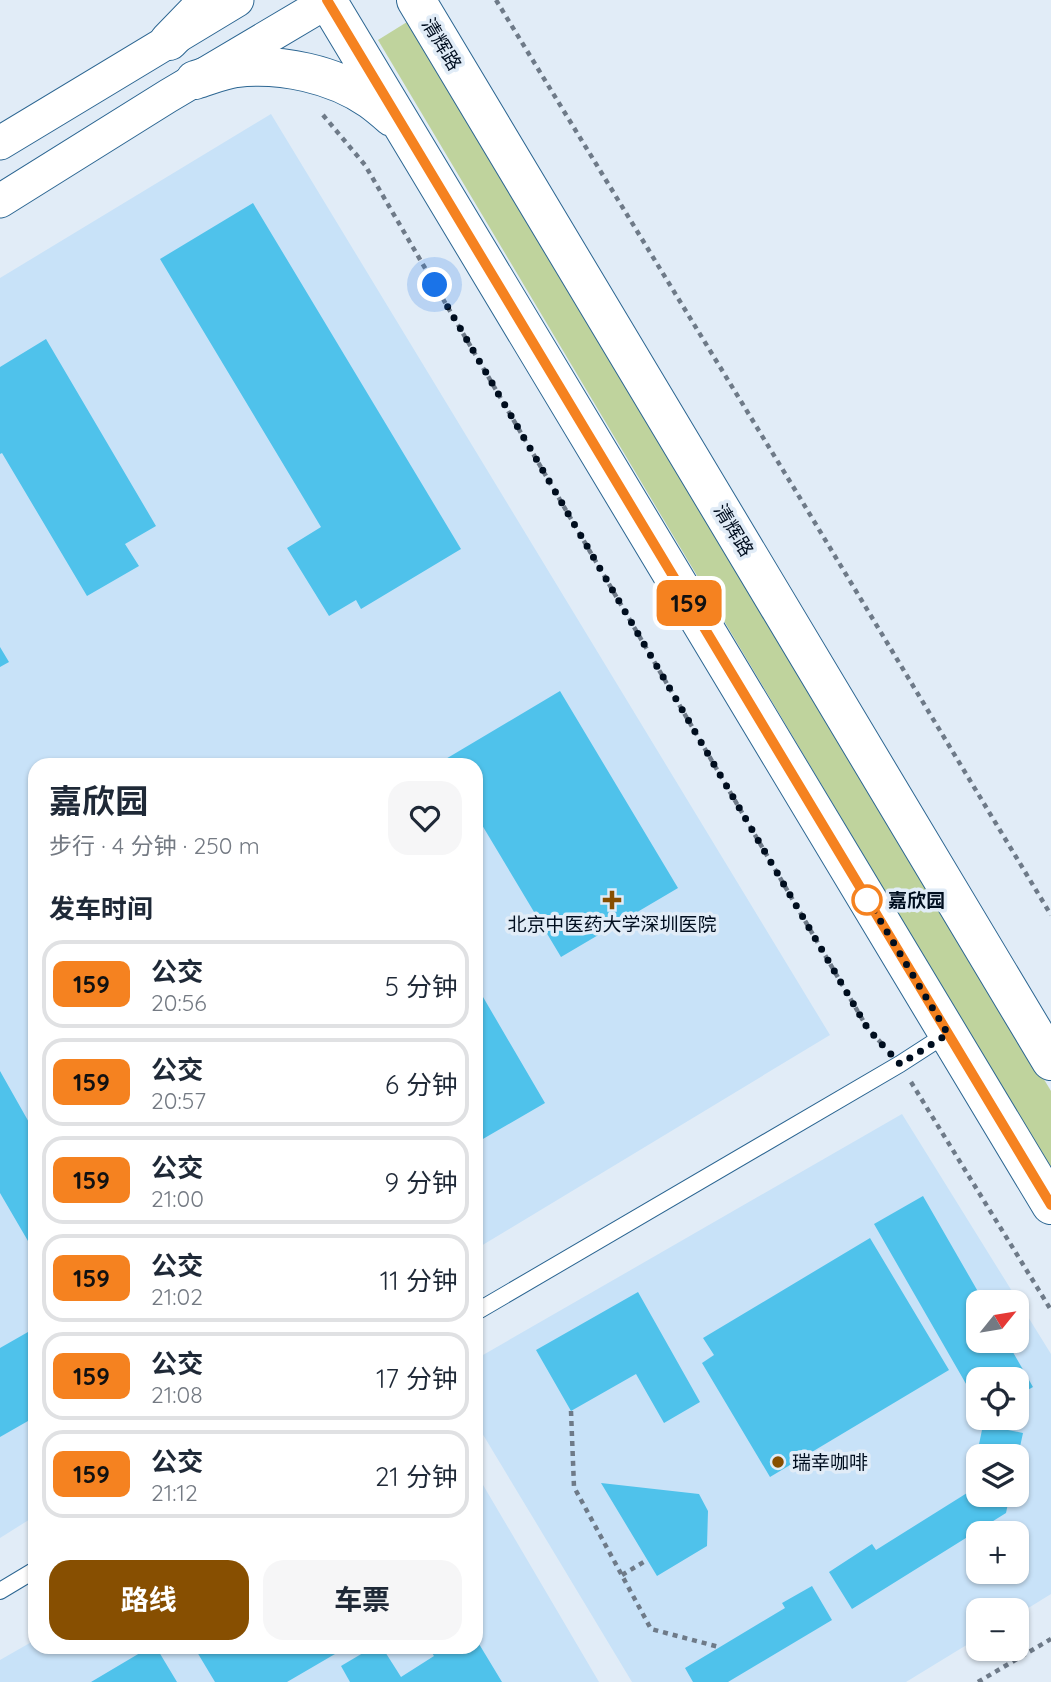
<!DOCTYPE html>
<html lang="zh">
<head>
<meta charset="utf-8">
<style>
  :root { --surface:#fff; --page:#f6f6f7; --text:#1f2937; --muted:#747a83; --line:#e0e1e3; --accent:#874f01 }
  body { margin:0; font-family:Quicksand,"Noto Sans SC",sans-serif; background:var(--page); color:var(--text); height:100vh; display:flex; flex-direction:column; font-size:26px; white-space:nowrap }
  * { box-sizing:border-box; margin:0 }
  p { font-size:23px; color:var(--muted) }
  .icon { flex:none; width:38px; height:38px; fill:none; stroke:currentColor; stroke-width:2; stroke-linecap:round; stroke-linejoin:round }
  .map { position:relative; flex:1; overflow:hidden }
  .side { position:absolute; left:28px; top:758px; width:455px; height:896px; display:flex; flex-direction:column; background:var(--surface); border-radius:21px; box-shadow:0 2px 5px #0004 }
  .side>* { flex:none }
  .badge { padding:0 14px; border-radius:10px; font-size:24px; line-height:46px }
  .needle { width:46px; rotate:60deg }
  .tools { position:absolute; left:966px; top:1290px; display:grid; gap:14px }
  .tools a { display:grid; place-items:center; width:63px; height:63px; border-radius:14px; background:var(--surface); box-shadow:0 2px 5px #0004; font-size:35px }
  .you { position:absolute; width:35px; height:35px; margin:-18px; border:5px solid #fff; border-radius:50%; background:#1a73e8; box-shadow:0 0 0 10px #1a73e833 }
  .map>.badge { position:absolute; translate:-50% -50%; box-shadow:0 0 0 4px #fff }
  h2 { padding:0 21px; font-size:26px; line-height:63px }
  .round { display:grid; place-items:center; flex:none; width:74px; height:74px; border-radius:21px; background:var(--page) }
  .head { display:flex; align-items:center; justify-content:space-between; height:119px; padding:0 21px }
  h1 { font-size:33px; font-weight:700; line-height:52px }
  .action { display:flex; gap:14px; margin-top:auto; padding:14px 21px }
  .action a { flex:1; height:80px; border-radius:21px; background:var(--accent); color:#fff; font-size:28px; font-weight:700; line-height:80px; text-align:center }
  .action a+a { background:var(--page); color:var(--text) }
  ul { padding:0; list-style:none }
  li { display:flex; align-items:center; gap:21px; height:88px; margin:0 14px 10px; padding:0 7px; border:4px solid var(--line); border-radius:21px }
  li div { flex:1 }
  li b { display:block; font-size:26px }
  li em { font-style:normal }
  li .badge { min-width:77px; font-weight:700; text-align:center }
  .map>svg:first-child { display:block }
  .built { fill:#c8e2f8; fill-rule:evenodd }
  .green { fill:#bfd39d }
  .building { fill:#4fc2eb }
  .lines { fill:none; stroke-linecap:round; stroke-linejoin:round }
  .lane-casing { stroke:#2c6692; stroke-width:18 }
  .street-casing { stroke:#2c6692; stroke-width:35 }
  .secondary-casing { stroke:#2c6692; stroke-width:40 }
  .path { stroke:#6e7a88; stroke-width:4.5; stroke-dasharray:5 5; stroke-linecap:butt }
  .lane { stroke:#fff; stroke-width:16 }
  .street { stroke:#fff; stroke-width:33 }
  .secondary { stroke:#fff; stroke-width:38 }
  .line-casing { stroke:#fff; stroke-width:16 }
  .line { stroke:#f58220; stroke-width:10 }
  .walk { stroke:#000e1f; stroke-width:7; stroke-dasharray:0 12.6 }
  .poi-dot { fill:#874f01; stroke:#e1ecf7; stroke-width:2.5 }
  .stop-dot { fill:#fff; stroke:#f58220; stroke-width:3.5 }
  .labels { text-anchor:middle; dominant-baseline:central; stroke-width:7; stroke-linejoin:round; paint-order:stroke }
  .street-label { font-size:19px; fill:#000e1f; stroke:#e1ecf7 }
  .stop-label { font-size:19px; font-weight:bold; fill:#000e1f; stroke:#e1ecf7; text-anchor:start }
  .poi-label { font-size:19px; fill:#000e1f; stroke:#e1ecf7 }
</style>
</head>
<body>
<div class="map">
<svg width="1051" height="1682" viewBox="0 0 1051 1682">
  <rect width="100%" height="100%" fill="#e1ecf7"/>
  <path class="built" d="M 271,114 L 830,1035 L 476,1249 L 476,765 L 35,765 L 35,1516 L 0,1538 L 0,278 Z
    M 902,1114 L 1051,1354 L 1051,1594 L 1017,1615 L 1017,1610 L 978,1610 L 978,1638 L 906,1682 L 632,1682 L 476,1423 L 476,1359 ZM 978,1302 L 1017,1302 L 1017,1340 L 978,1340 ZM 978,1379 L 1017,1379 L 1017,1418 L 978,1418 ZM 978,1456 L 1017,1456 L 1017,1494 L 978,1494 ZM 978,1533 L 1017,1533 L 1017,1572 L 978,1572 Z
    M 476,1473 L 599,1682 L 0,1682 L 0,1660 L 35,1640 L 35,1647 L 476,1647 Z"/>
  <path class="green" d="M 407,22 L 1051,1091 L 1051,1170 L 378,40 Z"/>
  <path class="building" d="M 253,203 L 461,549 L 361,609 L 356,600 L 329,616 L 287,548 L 321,527 L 160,259 Z
    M 46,339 L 156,526 L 125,544 L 139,566 L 87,596 L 2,453 L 0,454 L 0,367 Z
    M 0,647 L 9,662 L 0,667 Z
    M 560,691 L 678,888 L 561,957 L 476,815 L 476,765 L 446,765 L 444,760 Z
    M 476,985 L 545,1103 L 476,1143 Z
    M 0,1071 L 35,1133 L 35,1253 L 0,1193 Z
    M 923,1196 L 984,1302 L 978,1302 L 978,1340 L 1006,1340 L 1033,1387 L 1017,1396 L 1017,1379 L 978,1379 L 978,1397 L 973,1396 L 874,1224 Z
    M 870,1238 L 949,1370 L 770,1477 L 702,1363 L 714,1355 L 703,1338 Z
    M 638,1292 L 700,1402 L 664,1423 L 636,1374 L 571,1411 L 536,1350 Z
    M 35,1328 L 35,1417 L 0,1437 L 0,1348 Z
    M 983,1425 L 1023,1433 L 1018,1456 L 983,1456 L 984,1454 L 977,1454 Z
    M 977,1478 L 978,1494 L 1010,1494 L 1006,1513 L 852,1609 L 829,1572 L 872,1544 L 876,1550 L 975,1488 Z
    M 601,1483 L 699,1494 L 708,1511 L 707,1546 L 657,1576 Z
    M 812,1586 L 832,1620 L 728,1682 L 693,1682 L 685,1668 L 785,1608 L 782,1603 Z
    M 476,1639 L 502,1682 L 350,1682 L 341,1666 L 373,1647 L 382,1647 L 401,1677 L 434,1656 L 428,1647 L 476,1647 Z
    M 150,1647 L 156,1647 L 177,1682 L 91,1682 Z
    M 194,1647 L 347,1647 L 287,1682 L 215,1682 Z"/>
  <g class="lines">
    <defs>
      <path id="lane" d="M 476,1312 L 900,1064 L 948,1033
        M 0,1591 L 35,1570"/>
      <path id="street" d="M 0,143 L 237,0
        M 0,201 L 168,96 L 330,0"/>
      <path id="secondary" d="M 327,0 L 1051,1205
        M 416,0 L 1051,1061
        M 169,41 L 197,12 L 206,0
        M 195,80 C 208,76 222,70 236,68 C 281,63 334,74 371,100 C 378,105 385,111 392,117"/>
    </defs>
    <use href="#lane" class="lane-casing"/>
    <use href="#street" class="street-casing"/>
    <use href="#secondary" class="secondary-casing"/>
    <path class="path" d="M 496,0 L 800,498 L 1051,915
      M 323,115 L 365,165 L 868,1029 L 885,1047
      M 911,1082 L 1051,1310
      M 571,1411 L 574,1487 L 651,1629 L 719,1647
      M 622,1575 L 647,1560
      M 978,1682 L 1051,1639"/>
    <use href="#lane" class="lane"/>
    <use href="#street" class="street"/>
    <use href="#secondary" class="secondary"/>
  </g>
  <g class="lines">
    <defs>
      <path id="line" d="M 327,0 L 1051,1205"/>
    </defs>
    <use href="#line" class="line-casing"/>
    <use href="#line" class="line"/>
    <path class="walk" d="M 435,285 L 868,1029 L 900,1064 L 948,1034 L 862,890 L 867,900"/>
  </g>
  <g class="poi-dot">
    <path d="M608.5 889.5h7v7h7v7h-7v7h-7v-7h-7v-7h7z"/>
    <circle cx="778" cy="1462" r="7"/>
  </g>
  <circle class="stop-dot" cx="867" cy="900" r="14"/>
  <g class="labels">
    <g class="street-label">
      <text transform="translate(442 44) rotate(59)">清辉路</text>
      <text transform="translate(734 530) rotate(59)">清辉路</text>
    </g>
    <g class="stop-label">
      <text x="888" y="900">嘉欣园</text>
    </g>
    <g class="poi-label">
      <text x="612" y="924">北京中医药大学深圳医院</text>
      <text x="792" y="1462" text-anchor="start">瑞幸咖啡</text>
    </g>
  </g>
</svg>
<div class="tools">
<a><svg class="needle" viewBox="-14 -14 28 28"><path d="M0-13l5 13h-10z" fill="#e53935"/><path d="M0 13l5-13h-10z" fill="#747a83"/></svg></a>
<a><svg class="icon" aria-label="locate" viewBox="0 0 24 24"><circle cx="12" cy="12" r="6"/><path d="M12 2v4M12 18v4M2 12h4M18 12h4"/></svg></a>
<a><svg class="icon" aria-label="layers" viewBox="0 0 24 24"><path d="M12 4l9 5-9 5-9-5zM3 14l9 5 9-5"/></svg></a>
<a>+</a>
<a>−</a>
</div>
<div class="you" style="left:435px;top:285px"></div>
<b class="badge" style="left:689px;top:603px;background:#f58220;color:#111">159</b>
<section class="side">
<div class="head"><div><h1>嘉欣园</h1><p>步行 · 4 分钟 · 250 m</p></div><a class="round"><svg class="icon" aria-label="heart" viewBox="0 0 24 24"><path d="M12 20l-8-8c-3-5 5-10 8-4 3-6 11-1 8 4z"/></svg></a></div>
<h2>发车时间</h2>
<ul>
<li><span class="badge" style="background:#f58220;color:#111">159</span><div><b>公交</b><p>20:56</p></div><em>5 分钟</em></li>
<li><span class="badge" style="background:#f58220;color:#111">159</span><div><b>公交</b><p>20:57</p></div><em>6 分钟</em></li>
<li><span class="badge" style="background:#f58220;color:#111">159</span><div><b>公交</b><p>21:00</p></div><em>9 分钟</em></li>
<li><span class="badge" style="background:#f58220;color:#111">159</span><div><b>公交</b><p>21:02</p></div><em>11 分钟</em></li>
<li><span class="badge" style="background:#f58220;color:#111">159</span><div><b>公交</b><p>21:08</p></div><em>17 分钟</em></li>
<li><span class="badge" style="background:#f58220;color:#111">159</span><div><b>公交</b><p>21:12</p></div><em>21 分钟</em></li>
</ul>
<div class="action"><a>路线</a><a>车票</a></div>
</section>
</div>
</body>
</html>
